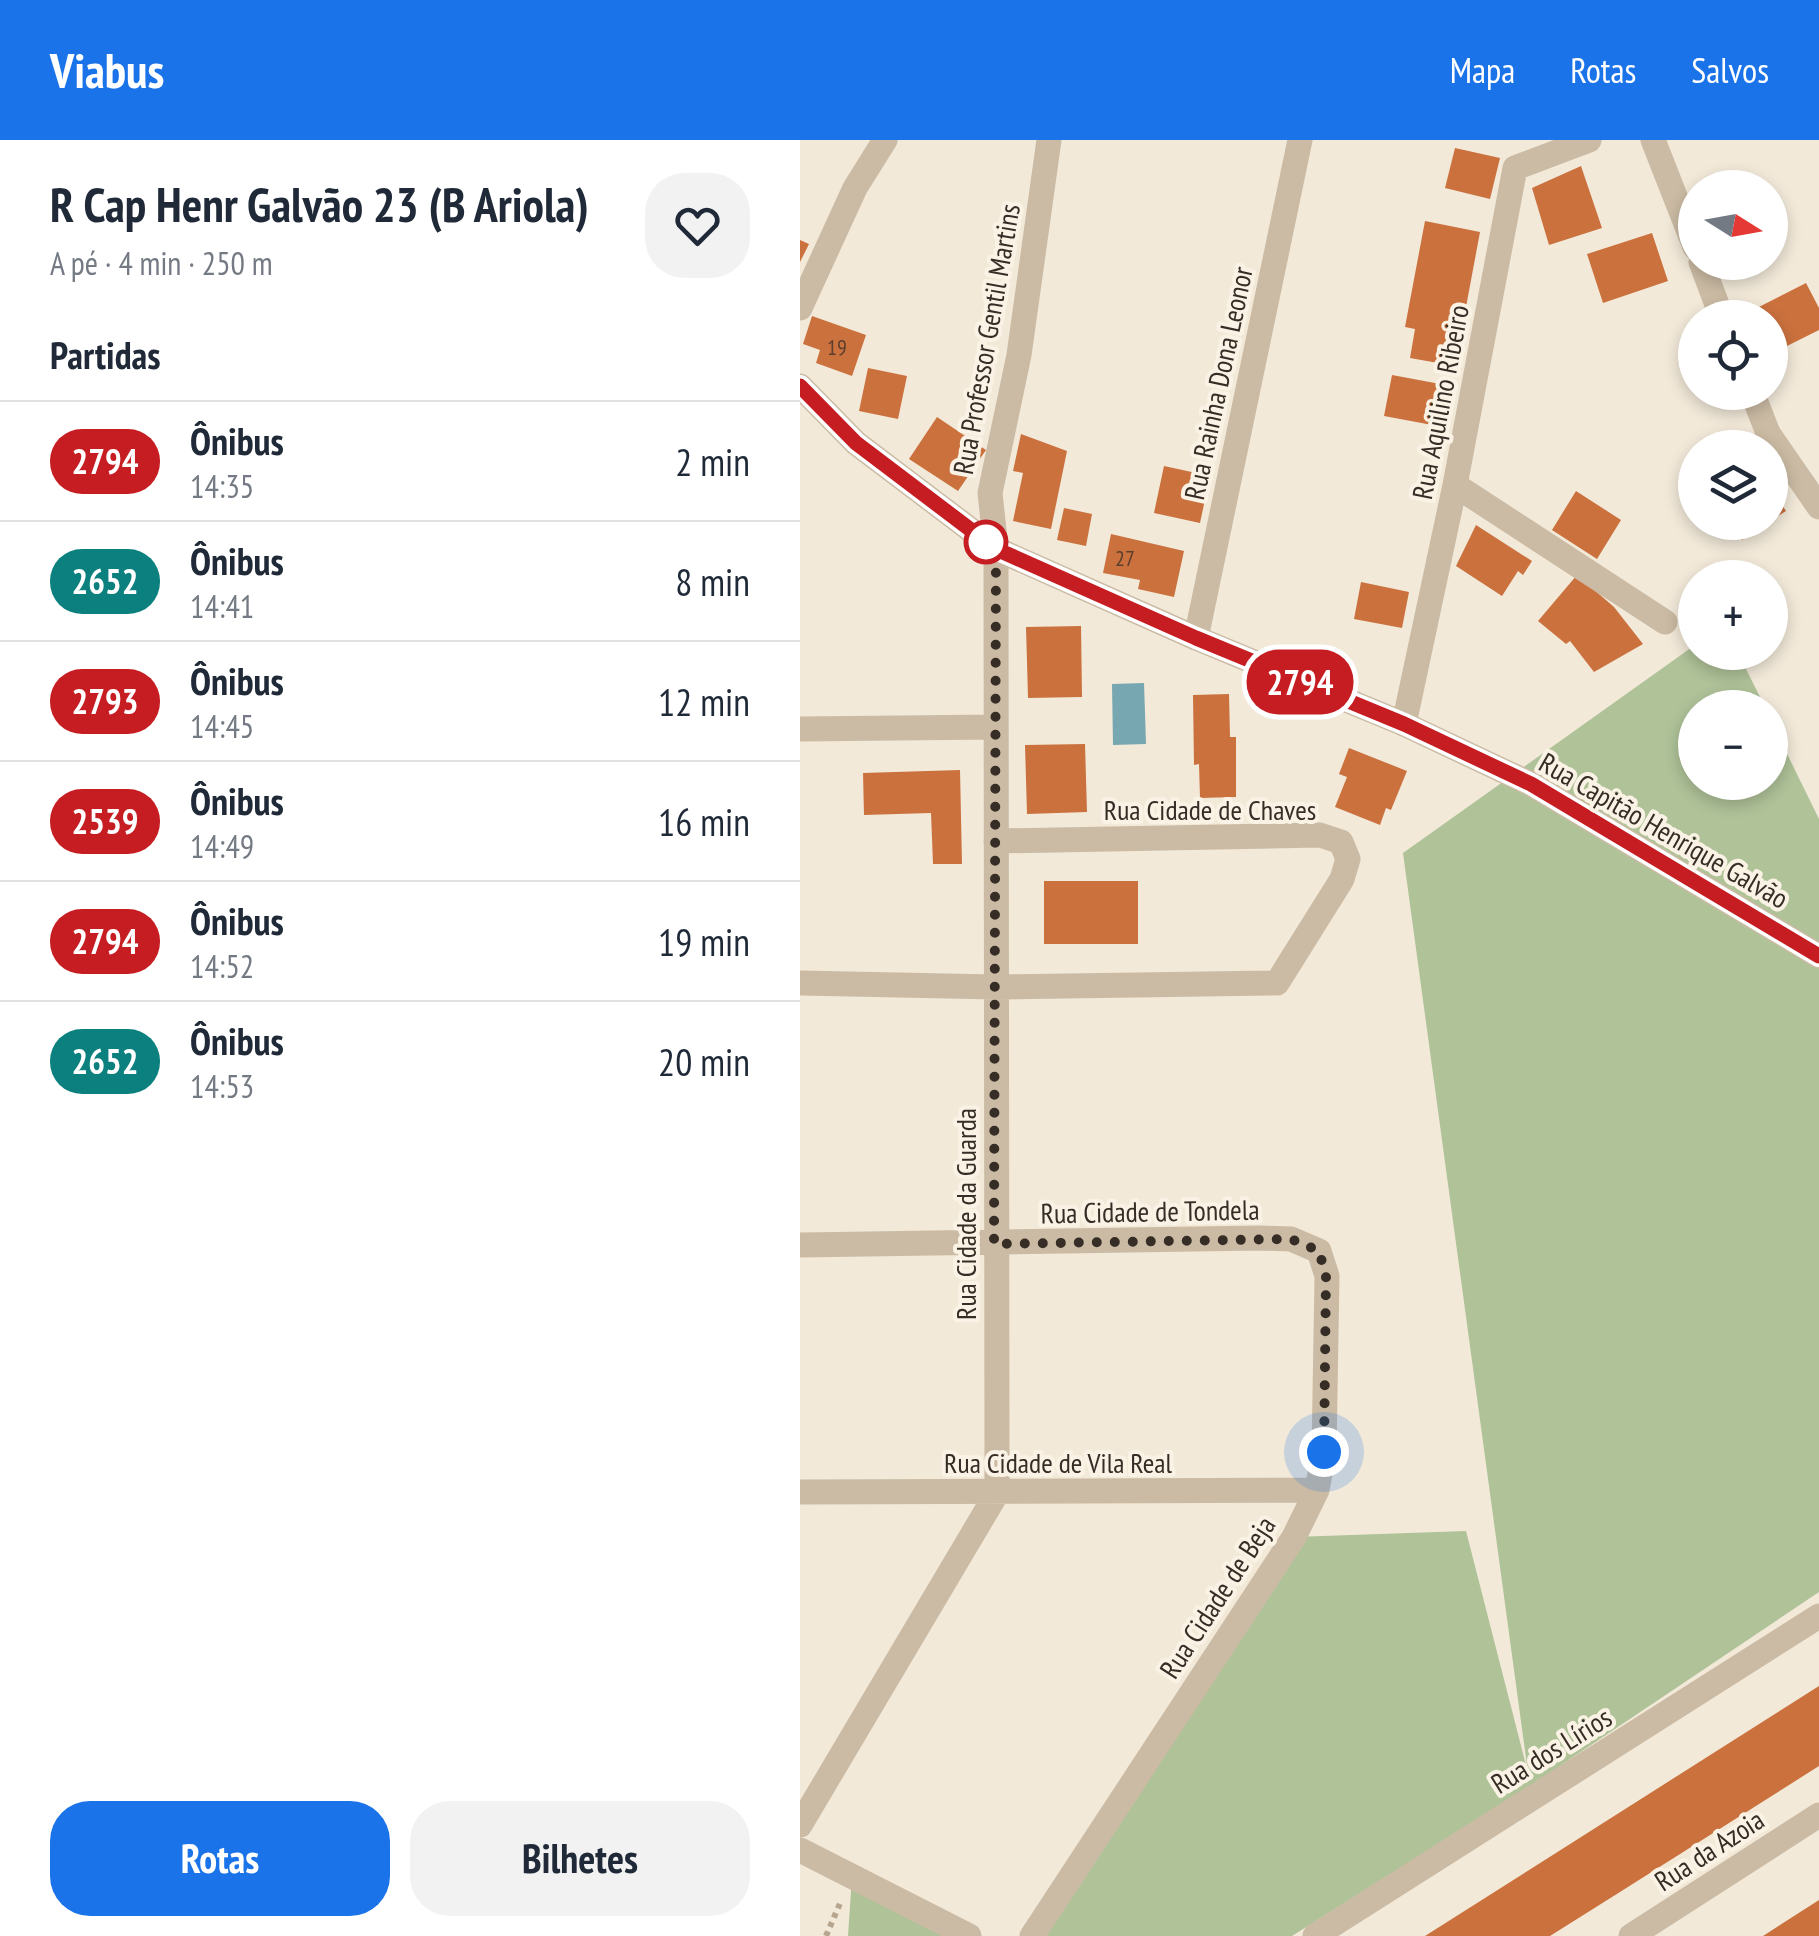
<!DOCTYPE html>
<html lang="pt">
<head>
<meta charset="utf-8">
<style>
  :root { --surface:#fff; --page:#f2f2f3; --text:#1f2937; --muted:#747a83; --line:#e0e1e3; --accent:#1a73e8 }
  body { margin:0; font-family:"PT Sans Narrow",sans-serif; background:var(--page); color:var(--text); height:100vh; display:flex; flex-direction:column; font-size:38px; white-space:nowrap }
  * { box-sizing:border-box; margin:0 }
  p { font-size:32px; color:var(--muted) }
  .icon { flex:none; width:55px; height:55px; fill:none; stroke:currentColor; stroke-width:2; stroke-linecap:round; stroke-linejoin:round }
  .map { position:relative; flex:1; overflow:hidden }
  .drawer { display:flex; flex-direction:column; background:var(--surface); width:800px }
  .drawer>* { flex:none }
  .badge { padding:0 20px; border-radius:32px; font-size:35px; line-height:65px }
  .needle { width:65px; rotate:101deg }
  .fabs { position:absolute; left:878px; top:30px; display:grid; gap:20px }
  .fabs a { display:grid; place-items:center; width:110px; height:110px; border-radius:50%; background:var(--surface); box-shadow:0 5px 15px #0003; font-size:50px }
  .you { position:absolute; width:50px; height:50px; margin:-25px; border:8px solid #fff; border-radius:50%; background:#1a73e8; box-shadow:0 0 0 15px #1a73e833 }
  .map>.badge { position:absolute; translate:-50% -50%; box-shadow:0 0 0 5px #fff }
  h2 { padding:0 50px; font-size:38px; line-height:90px }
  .round { display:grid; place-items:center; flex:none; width:105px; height:105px; border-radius:40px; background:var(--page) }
  .head { display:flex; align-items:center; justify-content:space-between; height:170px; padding:0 50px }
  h1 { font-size:48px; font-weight:700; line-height:75px }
  .action { display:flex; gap:20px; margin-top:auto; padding:20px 50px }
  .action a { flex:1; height:115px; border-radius:40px; background:var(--accent); color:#fff; font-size:40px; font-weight:700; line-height:115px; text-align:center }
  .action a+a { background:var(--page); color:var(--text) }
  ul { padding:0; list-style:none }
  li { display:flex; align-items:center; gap:30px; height:120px; padding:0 50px; border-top:2px solid var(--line) }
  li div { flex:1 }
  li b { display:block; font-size:38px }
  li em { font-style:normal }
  li .badge { min-width:110px; font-weight:700; text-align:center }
  header { display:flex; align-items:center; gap:60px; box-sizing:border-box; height:140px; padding:0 50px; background:var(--accent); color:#fff }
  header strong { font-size:48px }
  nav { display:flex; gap:55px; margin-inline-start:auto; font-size:35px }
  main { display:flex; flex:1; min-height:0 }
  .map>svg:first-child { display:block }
  .green { fill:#afc298 }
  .water { fill:#77a7b0 }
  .building { fill:#cb713e }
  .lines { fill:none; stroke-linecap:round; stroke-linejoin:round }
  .path { stroke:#b6a58f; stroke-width:6; stroke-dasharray:5 5; stroke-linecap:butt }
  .minor { stroke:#cbbba4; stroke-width:25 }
  .tertiary { stroke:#cbbba4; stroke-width:25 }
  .line-casing { stroke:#fff; stroke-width:22 }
  .line { stroke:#c61d23; stroke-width:15 }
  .walk { stroke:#362d26; stroke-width:10; stroke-dasharray:0 18 }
  .stop-dot { fill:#fff; stroke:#c61d23; stroke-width:5 }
  .labels { text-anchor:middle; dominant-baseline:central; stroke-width:8; stroke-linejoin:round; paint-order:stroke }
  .number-label { font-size:22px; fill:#5b3e2c }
  .street-label { font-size:28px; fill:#362d26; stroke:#faf3e5 }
</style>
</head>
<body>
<header>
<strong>Viabus</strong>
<nav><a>Mapa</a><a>Rotas</a><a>Salvos</a></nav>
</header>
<main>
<section class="drawer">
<div class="head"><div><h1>R Cap Henr Galvão 23 (B Ariola)</h1><p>A pé · 4 min · 250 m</p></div><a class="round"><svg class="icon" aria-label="heart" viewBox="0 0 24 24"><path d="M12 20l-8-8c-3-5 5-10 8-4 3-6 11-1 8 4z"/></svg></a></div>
<h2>Partidas</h2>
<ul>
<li><span class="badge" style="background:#c61d23;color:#fff">2794</span><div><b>Ônibus</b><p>14:35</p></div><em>2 min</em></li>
<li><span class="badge" style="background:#0c807e;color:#fff">2652</span><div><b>Ônibus</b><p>14:41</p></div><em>8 min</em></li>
<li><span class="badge" style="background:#c61d23;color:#fff">2793</span><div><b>Ônibus</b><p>14:45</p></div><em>12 min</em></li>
<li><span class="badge" style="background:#c61d23;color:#fff">2539</span><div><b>Ônibus</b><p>14:49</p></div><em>16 min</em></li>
<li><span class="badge" style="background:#c61d23;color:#fff">2794</span><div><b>Ônibus</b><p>14:52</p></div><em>19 min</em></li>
<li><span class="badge" style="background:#0c807e;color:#fff">2652</span><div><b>Ônibus</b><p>14:53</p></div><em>20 min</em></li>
</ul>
<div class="action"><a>Rotas</a><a>Bilhetes</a></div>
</section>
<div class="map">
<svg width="1019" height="1796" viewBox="0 0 1019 1796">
  <rect width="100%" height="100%" fill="#f2e9d9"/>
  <path class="green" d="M 895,505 L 895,512 L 938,513 L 965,567 L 895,568 L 895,642 L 970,642 L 970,579 L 1019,679 L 1019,1452 L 730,1646 L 492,1796 L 232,1796 L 494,1397 L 666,1391 L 728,1633 L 603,713 Z
    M 52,1736 L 179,1796 L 48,1796 Z"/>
  <path class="water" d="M 344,543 L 346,604 L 313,605 L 312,544 Z"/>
  <path class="building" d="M 655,8 L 700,18 L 690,59 L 645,48 Z
    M 781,26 L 802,88 L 749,105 L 732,48 Z
    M 625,81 L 680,92 L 655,226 L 610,218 L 615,189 L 605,187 Z
    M 852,93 L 868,141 L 803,163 L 787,114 Z
    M 0,100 L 9,104 L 0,122 Z
    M 1006,143 L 1019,168 L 1019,190 L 973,213 L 970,207 L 970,178 L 955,178 L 951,171 Z
    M 12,176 L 66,195 L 52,236 L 16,223 L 20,210 L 3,204 Z
    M 68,228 L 107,236 L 98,279 L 59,271 Z
    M 592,235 L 651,246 L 643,287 L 584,276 Z
    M 137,277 L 186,310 L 158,351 L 109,319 Z
    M 221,294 L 267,311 L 251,389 L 213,381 L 223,333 L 213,331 Z
    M 364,326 L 410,336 L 400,383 L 354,373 Z
    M 970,347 L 986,371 L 970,381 Z
    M 776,351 L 821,380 L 797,419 L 752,390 Z
    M 264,368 L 292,374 L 286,406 L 257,400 Z
    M 930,382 L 968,382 L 942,400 Z
    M 676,385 L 732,421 L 723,435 L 718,431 L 702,456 L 656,426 Z
    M 311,394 L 384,411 L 374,457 L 338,449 L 340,440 L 303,433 Z
    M 777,435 L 814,467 L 843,504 L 794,532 L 770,501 L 766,504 L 738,481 Z
    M 561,442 L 609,452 L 602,488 L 554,479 Z
    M 281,486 L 282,557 L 228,558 L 226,487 Z
    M 429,554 L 430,597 L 436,597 L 436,657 L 400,658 L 399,624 L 394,625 L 393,555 Z
    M 285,604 L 287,672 L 227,674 L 225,605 Z
    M 549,608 L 607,631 L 591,670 L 586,668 L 580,685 L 535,667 L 547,637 L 539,634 Z
    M 160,630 L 162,724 L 133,724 L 131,673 L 64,675 L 63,633 Z
    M 244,741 L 338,741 L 338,804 L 244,804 Z
    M 1019,1546 L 1019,1626 L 820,1752 L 750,1796 L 625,1796 Z
    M 1019,1760 L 1019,1796 L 963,1796 Z"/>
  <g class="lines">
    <path class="path" d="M 26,1796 L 41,1761"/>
    <path class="minor" d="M 853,0 L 895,107
      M 901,122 L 922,178
      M 0,168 L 55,48 L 85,0
      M 952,252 L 968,293 L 1019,367
      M 655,345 L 865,482
      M 396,498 L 500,0
      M 604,584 L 655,345 L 715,28 L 789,0
      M 0,589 L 196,587
      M 0,843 L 196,847 L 477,843 L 542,739 L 548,719 L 541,702 L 520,695 L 196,701
      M 0,1105 L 460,1098 L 491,1099 L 519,1111 L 527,1136 L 524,1312 L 517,1350 L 494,1397 L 232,1796
      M 0,1352 L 517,1350
      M 0,1685 L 197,1353 L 196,409 L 190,353 L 219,215 L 249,0
      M 0,1710 L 169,1796
      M 515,1796 L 1019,1476
      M 831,1796 L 1019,1675"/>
    <path class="tertiary" d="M 0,246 L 56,303 L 196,409 L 396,498 L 604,584 L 731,644 L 1019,816"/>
  </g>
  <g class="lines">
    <defs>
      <path id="line" d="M 0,246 L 56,303 L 196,409 L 396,498 L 604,584 L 731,644 L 1019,816"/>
    </defs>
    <use href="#line" class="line-casing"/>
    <use href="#line" class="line"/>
    <path class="walk" d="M 186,402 L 196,409 L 194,1104 L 491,1099 L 519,1111 L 526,1136 L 524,1312"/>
  </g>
  <circle class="stop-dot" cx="186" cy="402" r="20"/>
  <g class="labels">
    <g class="number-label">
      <text x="37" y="207">19</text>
      <text x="325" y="418">27</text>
    </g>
    <g class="street-label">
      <text transform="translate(186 199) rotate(-80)">Rua Professor Gentil Martins</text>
      <text transform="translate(418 243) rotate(-78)">Rua Rainha Dona Leonor</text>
      <text transform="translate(640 262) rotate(-79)">Rua Aquilino Ribeiro</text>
      <text x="410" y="669">Rua Cidade de Chaves</text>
      <text transform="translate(864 690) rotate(30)">Rua Capitão Henrique Galvão</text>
      <text transform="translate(350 1071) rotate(-1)">Rua Cidade de Tondela</text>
      <text transform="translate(165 1074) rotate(-90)">Rua Cidade da Guarda</text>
      <text x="258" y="1322">Rua Cidade de Vila Real</text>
      <text transform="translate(417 1457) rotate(-57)">Rua Cidade de Beja</text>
      <text transform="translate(751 1610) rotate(-32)">Rua dos Lírios</text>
      <text transform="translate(909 1710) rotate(-33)">Rua da Azoia</text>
    </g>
  </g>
</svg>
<div class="fabs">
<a><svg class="needle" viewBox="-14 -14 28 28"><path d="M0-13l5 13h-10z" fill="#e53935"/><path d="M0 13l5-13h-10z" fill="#747a83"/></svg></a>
<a><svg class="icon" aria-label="locate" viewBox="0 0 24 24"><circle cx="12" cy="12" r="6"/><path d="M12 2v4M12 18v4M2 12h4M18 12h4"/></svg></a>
<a><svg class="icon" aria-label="layers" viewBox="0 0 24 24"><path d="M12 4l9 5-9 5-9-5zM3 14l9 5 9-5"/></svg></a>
<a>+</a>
<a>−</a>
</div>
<div class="you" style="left:524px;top:1312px"></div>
<b class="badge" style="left:500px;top:542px;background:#c61d23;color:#fff">2794</b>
</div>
</main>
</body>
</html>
